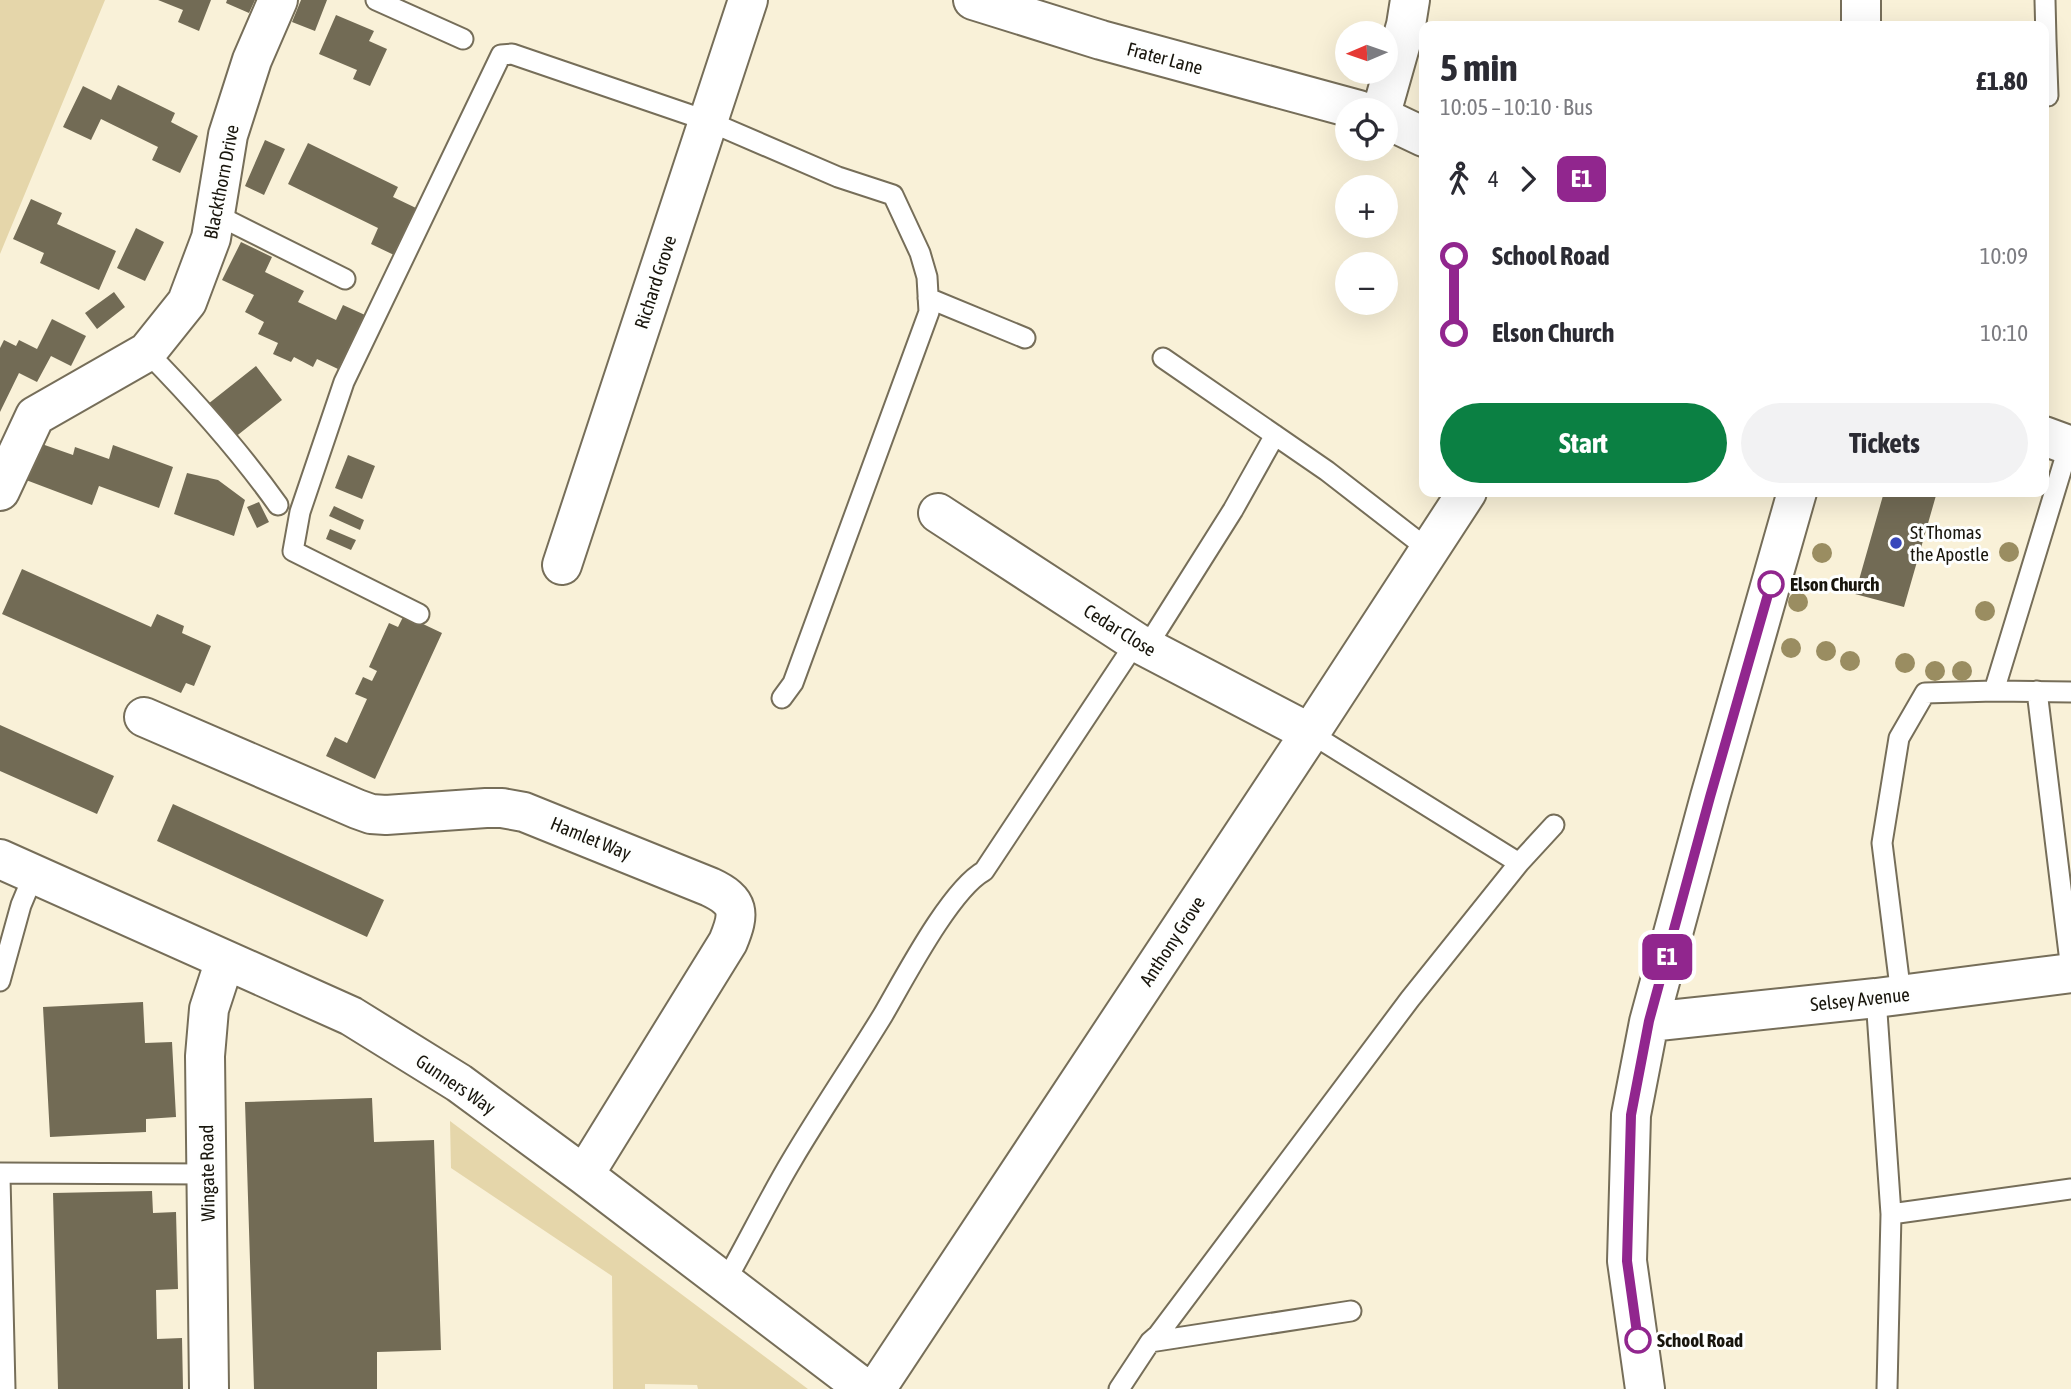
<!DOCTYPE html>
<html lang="en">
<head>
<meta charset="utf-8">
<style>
  :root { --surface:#fff; --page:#f2f2f3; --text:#2b2b33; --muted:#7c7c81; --accent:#0b8043 }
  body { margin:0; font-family:"Asap Condensed",sans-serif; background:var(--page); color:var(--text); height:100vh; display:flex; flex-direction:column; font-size:26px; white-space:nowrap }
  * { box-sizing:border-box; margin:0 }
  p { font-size:23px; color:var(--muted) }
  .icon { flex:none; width:38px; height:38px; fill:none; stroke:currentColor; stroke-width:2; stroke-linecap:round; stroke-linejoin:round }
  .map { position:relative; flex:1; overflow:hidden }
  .sheet { position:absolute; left:1419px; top:21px; width:630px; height:476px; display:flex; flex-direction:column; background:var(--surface); border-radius:14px; box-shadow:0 7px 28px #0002 }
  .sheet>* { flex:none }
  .badge { padding:0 14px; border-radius:10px; font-size:24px; line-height:46px }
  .needle { width:46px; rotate:268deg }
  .buttons { position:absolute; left:1335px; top:21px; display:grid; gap:14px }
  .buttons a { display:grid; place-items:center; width:63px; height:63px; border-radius:50%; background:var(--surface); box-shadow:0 7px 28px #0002; font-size:35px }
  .map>.badge { position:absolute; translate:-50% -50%; box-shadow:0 0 0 4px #fff }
  .legs { display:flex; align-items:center; gap:10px; height:77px; padding:0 21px; font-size:23px }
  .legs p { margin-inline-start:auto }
  .head { display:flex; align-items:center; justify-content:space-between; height:119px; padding:0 21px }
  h1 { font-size:38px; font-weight:700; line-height:52px }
  .primary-button { display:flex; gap:14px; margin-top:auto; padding:14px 21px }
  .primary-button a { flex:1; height:80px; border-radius:42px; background:var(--accent); color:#fff; font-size:28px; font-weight:700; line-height:80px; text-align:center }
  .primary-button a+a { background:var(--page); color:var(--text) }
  ul { padding:0 21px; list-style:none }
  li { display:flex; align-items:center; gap:24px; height:77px; font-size:26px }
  li i { display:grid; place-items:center; width:10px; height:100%; margin:0 9px; background:currentColor }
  li i::after { content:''; width:18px; height:18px; margin:-9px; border:5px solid; border-radius:50%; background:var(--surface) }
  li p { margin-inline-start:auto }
  li:first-child i { background:linear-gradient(#0000 50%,currentColor 0) }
  li:last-child i { background:linear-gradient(currentColor 50%,#0000 0) }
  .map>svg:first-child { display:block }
  .green { fill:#e5d6aa }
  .building { fill:#726b55 }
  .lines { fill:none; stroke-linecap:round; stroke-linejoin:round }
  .service-casing { stroke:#766e59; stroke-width:23 }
  .minor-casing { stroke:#766e59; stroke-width:42 }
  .service { stroke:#fff; stroke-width:19 }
  .minor { stroke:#fff; stroke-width:38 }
  .tree { fill:#9a8d61 }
  .line-1-casing { stroke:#fff; stroke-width:16 }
  .line-1 { stroke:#91268e; stroke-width:10 }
  .poi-dot { fill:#3848bb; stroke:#fefffe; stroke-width:2.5 }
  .stop-1-dot { fill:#fff; stroke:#91268e; stroke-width:3.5 }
  .labels { text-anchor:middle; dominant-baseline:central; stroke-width:6; stroke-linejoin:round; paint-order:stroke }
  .street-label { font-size:19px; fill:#18150c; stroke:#fefffe }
  .poi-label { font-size:19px; fill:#18150c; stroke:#fefffe; text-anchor:start }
  .stop-label { font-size:19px; font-weight:bold; fill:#18150c; stroke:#fefffe; text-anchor:start }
</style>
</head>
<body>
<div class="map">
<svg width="2071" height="1389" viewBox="0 0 2071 1389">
  <rect width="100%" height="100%" fill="#f9f1d8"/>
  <path class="green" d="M 0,0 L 105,0 L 0,254 Z
    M 450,1121 L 808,1389 L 698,1389 L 697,1385 L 645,1384 L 645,1389 L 613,1389 L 612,1276 L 451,1168 Z"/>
  <path class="building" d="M 158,0 L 211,0 L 199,31 L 178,22 L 183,10 Z
    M 227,0 L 255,0 L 249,13 L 226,3 Z
    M 301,0 L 327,0 L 315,31 L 292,22 Z
    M 336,15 L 374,31 L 369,41 L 387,49 L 370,86 L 353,79 L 357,70 L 319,54 Z
    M 118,85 L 175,113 L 171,122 L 198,136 L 180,173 L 152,160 L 158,147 L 101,119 L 91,140 L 63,127 L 83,86 L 111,100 Z
    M 265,140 L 285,149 L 264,195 L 245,186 Z
    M 308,143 L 398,187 L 393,197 L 416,208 L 394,255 L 371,244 L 378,228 L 288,184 Z
    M 31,199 L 62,213 L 57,224 L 116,251 L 99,290 L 40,263 L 44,253 L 13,239 Z
    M 136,228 L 164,242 L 145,281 L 117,268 Z
    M 241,242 L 272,257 L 265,272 L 304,291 L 298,302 L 336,320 L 343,305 L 365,315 L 338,369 L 317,359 L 313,367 L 294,357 L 291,362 L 273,354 L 278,343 L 258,334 L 264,322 L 245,312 L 254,295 L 222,280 Z
    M 114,292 L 125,307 L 97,329 L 85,313 Z
    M 52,319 L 86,336 L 71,366 L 51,356 L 37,382 L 19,373 L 0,412 L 0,348 L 4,340 L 16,346 L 19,340 L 37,349 Z
    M 256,366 L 282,400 L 234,438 L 208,404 Z
    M 39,443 L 73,455 L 75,447 L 109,459 L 113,445 L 173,467 L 159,508 L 99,486 L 92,505 L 26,480 Z
    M 348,455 L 375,466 L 362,499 L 335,488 Z
    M 187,473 L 218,480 L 245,500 L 234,536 L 174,514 Z
    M 1884,492 L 1937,492 L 1904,607 L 1855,594 Z
    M 259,502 L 269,522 L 257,528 L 247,507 Z
    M 334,506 L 364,520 L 360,530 L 329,516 Z
    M 330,529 L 356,540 L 351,550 L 326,539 Z
    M 22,569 L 151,627 L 157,614 L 184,626 L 182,633 L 211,646 L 194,686 L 186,683 L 181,693 L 2,614 Z
    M 404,615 L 442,633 L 375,779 L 326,756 L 335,737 L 347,743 L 367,699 L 355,694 L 363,677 L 372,681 L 377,671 L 369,667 L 389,623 L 398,627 Z
    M 0,725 L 114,776 L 97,814 L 0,771 Z
    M 173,804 L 384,900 L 367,937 L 157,841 Z
    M 143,1002 L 145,1043 L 172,1042 L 176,1117 L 146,1119 L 146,1132 L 50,1137 L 43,1007 Z
    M 372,1098 L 374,1142 L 434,1140 L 441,1350 L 377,1352 L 377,1389 L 254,1389 L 245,1102 Z
    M 152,1191 L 153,1213 L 176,1212 L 178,1289 L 156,1290 L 157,1339 L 182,1338 L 183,1389 L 58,1389 L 53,1193 Z"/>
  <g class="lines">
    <defs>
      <path id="service" d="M 376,0 L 463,39
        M 2044,40 L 2046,40 L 2045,0
        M 2046,40 L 2048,96
        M 215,214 L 345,279
        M 928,298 L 1025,338
        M 147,352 C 194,400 239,450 278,505
        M 1163,358 L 1327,471 L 1429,550
        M 419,614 L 293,551 L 300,512 L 344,382 L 501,55 L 512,54 L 708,121 L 838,177 L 893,195 L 920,253 L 927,277 L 929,312 L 793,683 L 782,698
        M 1146,648 L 1233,510 L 1275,435
        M 1994,691 L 2069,445
        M 2037,691 L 2071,970
        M 1310,733 L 1519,863
        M 0,981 L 21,905 L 34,874
        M 1901,995 L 1882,843 L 1899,738 L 1925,693 L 1994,691 L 2071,692
        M 1876,998 L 1891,1214 L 1887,1389
        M 0,1173 L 207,1174
        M 0,1177 L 5,1389
        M 1891,1214 L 2071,1189
        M 725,1282 C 748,1242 768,1200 792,1160 C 821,1111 853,1064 883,1015 C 904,979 950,890 984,871 L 1136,642
        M 1150,1342 L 1351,1311
        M 1119,1389 L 1150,1342 L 1158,1335 L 1410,999 L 1519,863 L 1554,825"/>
      <path id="minor" d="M 973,0 L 1101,40 L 1359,110
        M 1861,26 L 1861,0
        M 1382,110 L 1406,25 L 1410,0
        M 1386,119 L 1424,137
        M 2044,436 L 2071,446
        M 0,491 L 35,416 L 147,352 L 187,302 L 211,238 L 228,135 L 252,60 L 278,0
        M 938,513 L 1136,642 L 1310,733
        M 562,565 L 748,0
        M 144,717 L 357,809 L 371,814 L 386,815 L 486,808 L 502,808 L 524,812 L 710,887 C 740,901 740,913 728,942 L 584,1175
        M 0,859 L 351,1016 L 459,1083 L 584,1175 L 865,1389
        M 1649,1022 L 1876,998 L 2071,973
        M 209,1389 L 205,1056 L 209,1009 L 225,960
        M 876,1389 L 1310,733 L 1467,492
        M 1645,1389 L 1627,1261 L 1631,1115 L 1649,1022 L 1710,797 L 1797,492"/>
    </defs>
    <use href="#service" class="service-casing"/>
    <use href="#minor" class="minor-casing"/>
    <use href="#service" class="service"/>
    <use href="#minor" class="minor"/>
  </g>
  <g class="tree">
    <circle cx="2009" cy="552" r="10"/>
    <circle cx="1822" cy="553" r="10"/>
    <circle cx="1798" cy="602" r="10"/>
    <circle cx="1985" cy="611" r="10"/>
    <circle cx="1791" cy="648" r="10"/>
    <circle cx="1826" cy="651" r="10"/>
    <circle cx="1850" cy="661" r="10"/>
    <circle cx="1905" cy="663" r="10"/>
    <circle cx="1935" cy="671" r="10"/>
    <circle cx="1962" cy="671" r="10"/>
  </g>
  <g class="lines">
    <defs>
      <path id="line-1" d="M 1638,1340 L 1627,1261 L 1631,1115 L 1649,1021 L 1710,797 L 1771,584"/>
    </defs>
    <use href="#line-1" class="line-1-casing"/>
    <use href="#line-1" class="line-1"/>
  </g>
  <circle class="poi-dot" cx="1896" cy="543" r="7"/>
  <g class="stop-1-dot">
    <circle cx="1771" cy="584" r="12"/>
    <circle cx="1638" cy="1340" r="12"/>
  </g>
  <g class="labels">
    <g class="street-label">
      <text transform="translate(1165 58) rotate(15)">Frater Lane</text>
      <text transform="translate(221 182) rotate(-79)">Blackthorn Drive</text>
      <text transform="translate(655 282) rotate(-72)">Richard Grove</text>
      <text transform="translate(1120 630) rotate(32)">Cedar Close</text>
      <text transform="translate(591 838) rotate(22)">Hamlet Way</text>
      <text transform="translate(1172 941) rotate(-57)">Anthony Grove</text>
      <text transform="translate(1860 999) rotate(-6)">Selsey Avenue</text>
      <text transform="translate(456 1084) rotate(34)">Gunners Way</text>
      <text transform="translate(207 1173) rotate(-91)">Wingate Road</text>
    </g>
    <g class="poi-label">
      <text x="1910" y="532">St Thomas<tspan x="1910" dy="22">the Apostle</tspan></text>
    </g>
    <g class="stop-label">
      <text x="1790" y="584">Elson Church</text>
      <text x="1657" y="1340">School Road</text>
    </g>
  </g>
</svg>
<div class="buttons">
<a><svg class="needle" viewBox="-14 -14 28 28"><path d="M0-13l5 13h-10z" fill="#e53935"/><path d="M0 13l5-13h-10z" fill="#7c7c81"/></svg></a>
<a><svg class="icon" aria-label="locate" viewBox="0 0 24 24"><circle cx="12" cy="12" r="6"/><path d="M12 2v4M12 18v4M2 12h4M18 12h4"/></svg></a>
<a>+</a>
<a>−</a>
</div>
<b class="badge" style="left:1667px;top:957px;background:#91268e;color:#fff">E1</b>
<section class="sheet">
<div class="head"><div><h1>5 min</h1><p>10:05 – 10:10 · Bus</p></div><b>£1.80</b></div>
<div class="legs"><svg class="icon" aria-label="walk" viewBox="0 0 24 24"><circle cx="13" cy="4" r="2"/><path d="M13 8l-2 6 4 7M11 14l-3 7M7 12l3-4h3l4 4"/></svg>4<svg class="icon" aria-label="forward" viewBox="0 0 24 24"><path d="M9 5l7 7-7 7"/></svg><b class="badge" style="background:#91268e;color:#fff">E1</b></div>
<ul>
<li><i style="color:#91268e"></i><b>School Road</b><p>10:09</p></li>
<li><i style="color:#91268e"></i><b>Elson Church</b><p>10:10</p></li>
</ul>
<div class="primary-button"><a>Start</a><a>Tickets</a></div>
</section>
</div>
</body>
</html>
